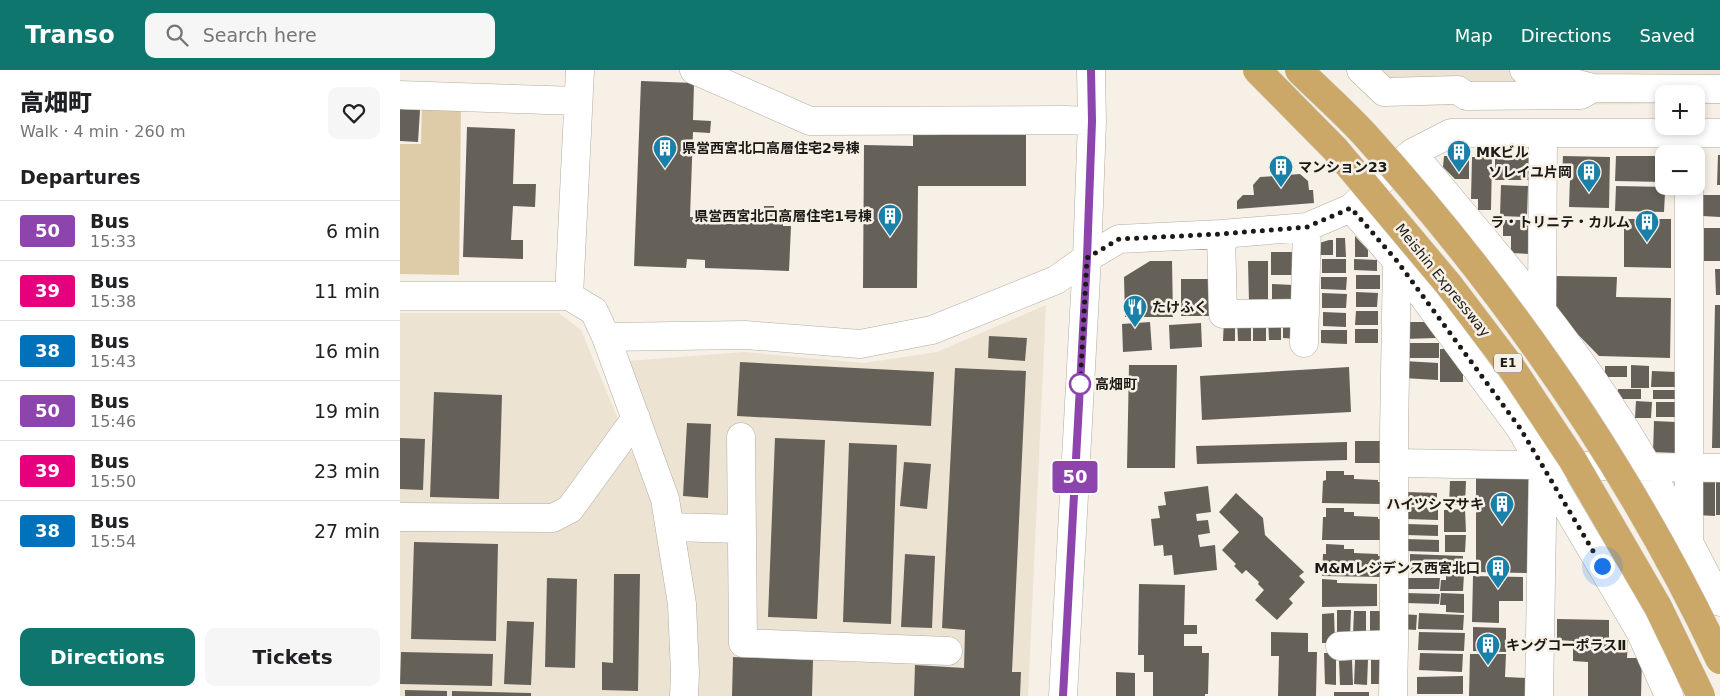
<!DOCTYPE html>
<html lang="en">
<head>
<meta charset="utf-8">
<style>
  :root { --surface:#fff; --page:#f6f6f6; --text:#202124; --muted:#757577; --line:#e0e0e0; --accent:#0f766e }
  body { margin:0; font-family:"DejaVu Sans","Noto Sans JP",sans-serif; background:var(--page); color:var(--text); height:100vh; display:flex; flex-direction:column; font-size:19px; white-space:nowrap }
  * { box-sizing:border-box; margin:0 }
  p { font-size:16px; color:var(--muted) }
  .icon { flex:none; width:28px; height:28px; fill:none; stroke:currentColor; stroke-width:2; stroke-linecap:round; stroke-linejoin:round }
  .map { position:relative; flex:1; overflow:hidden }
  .panel { display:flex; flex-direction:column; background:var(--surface); width:400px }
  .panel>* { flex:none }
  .badge { padding:0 10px; border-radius:4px; font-size:18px; line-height:32px }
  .fabs { position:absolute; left:1255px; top:15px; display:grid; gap:10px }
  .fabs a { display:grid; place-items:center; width:50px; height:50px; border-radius:10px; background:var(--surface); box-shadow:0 2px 8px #0003; font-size:25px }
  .you { position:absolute; width:25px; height:25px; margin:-12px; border:4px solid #fff; border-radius:50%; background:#1a73e8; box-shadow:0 0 0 8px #1a73e833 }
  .map>.badge { position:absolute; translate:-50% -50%; box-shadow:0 0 0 2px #fff }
  h2 { padding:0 20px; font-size:19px; line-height:45px }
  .round { display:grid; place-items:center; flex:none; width:52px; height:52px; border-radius:10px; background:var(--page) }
  .headline { display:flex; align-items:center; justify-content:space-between; height:85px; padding:0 20px }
  h1 { font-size:24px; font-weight:800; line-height:38px }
  .cta { display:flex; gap:10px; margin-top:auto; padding:10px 20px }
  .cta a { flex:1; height:58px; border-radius:10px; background:var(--accent); color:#fff; font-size:20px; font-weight:800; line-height:58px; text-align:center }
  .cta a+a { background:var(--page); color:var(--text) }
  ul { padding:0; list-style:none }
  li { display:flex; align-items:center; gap:15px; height:60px; padding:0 20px; border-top:1px solid var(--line) }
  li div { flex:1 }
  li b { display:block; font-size:19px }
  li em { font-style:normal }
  li .badge { min-width:55px; font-weight:700; text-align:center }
  header { display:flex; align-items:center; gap:30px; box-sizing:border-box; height:70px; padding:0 25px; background:var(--accent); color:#fff }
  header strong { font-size:24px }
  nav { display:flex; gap:28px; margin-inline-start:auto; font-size:18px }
  .search { width:350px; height:45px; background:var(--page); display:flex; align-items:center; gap:12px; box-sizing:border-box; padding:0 18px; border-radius:10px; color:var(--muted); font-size:19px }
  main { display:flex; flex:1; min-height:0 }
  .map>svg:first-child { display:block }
  .built { fill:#ede3d3 }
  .green { fill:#decba8 }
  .building { fill:#666158 }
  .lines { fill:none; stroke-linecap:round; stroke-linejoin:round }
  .minor-casing { stroke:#b1aba2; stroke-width:29 }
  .minor { stroke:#fff; stroke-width:28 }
  .highway-bridge-casing { stroke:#d2d1d0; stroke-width:29; stroke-linecap:butt }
  .highway-bridge { stroke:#cba868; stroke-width:28 }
  .line-casing { stroke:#fff; stroke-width:11 }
  .line { stroke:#8e44ad; stroke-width:8 }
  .walk { stroke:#1c1a16; stroke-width:5; stroke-dasharray:0 9 }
  .stop-dot { fill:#fff; stroke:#8e44ad; stroke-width:2.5 }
  .labels { text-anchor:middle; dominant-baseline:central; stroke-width:5; stroke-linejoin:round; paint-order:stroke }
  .shield { fill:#f6f0e6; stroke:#5d5a54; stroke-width:1 }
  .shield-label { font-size:12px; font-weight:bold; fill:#1c1a16 }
  .poi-label { font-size:14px; font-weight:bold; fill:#1c1a16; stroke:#f6f0e6; text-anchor:start }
  .street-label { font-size:14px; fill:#1c1a16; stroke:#f6f0e6 }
  .stop-label { font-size:14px; font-weight:bold; fill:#1c1a16; stroke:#f6f0e6; text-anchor:start }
</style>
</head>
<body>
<header>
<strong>Transo</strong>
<div class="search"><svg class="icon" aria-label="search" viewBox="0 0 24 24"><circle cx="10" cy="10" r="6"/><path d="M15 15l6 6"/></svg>Search here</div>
<nav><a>Map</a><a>Directions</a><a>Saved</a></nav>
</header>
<main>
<section class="panel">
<div class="headline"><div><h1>高畑町</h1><p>Walk · 4 min · 260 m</p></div><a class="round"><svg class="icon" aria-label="heart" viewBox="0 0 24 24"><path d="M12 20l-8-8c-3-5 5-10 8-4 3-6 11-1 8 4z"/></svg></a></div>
<h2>Departures</h2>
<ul>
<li><span class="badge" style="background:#8e44ad;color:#fff">50</span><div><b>Bus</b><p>15:33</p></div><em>6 min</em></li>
<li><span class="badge" style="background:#e6007e;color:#fff">39</span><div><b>Bus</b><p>15:38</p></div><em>11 min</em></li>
<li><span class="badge" style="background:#0072bc;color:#fff">38</span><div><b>Bus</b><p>15:43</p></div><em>16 min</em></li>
<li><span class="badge" style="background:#8e44ad;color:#fff">50</span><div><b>Bus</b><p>15:46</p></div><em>19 min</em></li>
<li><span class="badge" style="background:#e6007e;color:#fff">39</span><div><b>Bus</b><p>15:50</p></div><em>23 min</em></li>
<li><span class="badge" style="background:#0072bc;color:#fff">38</span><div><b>Bus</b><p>15:54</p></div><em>27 min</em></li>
</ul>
<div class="cta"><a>Directions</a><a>Tickets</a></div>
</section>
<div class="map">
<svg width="1320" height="626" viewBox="0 0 1320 626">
  <rect width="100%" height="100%" fill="#f6f0e6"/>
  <path class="built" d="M 945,0 L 1320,0 L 1320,34 L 1296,34 L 1296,24 L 1264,24 L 1264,34 L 979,36 Z
    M 646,235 L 628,626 L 296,626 L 228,291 L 344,282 L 464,293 L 537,282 Z
    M 0,243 L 159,243 L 181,260 L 253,433 L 270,535 L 272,626 L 0,626 Z"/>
  <path class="green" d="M 22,35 L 61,35 L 59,205 L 0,204 L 0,74 L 21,74 Z"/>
  <path class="building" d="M 241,11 L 294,13 L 293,50 L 311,51 L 310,63 L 293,62 L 290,147 L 364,150 L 364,136 L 374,136 L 374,150 L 383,150 L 383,156 L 391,156 L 389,201 L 305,198 L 305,190 L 287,189 L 286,198 L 234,196 Z
    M 0,39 L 20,40 L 18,72 L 0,71 Z
    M 67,57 L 115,59 L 113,114 L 136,114 L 135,137 L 113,136 L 111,170 L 123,170 L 123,189 L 63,187 Z
    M 513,64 L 626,65 L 626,116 L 518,116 L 517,218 L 463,218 L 464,75 L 513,76 Z
    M 1318,85 L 1320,85 L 1320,115 L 1317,115 Z
    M 1044,86 L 1069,86 L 1069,109 L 1055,109 L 1043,97 Z
    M 1163,86 L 1210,87 L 1209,138 L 1169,137 L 1170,108 L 1162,108 Z
    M 1216,86 L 1264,86 L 1264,112 L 1215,111 Z
    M 1072,87 L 1092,87 L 1091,140 L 1078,140 L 1078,129 L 1071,129 Z
    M 1095,88 L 1134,88 L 1134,110 L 1095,110 Z
    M 875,96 L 886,96 L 887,105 L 900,104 L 908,111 L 909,120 L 913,120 L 914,133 L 837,139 L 837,131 L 843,125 L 854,125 L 853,115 L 860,107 L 875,106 Z
    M 1101,115 L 1128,116 L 1127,147 L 1100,146 Z
    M 1216,116 L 1268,117 L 1268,124 L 1265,123 L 1264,142 L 1215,141 Z
    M 1302,125 L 1320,125 L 1320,147 L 1302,146 Z
    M 1224,149 L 1271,149 L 1271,198 L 1224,197 Z
    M 1103,150 L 1132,150 L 1131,184 L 1111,183 L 1111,166 L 1103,166 Z
    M 1304,158 L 1320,158 L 1320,191 L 1304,191 Z
    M 955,166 L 968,180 L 968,187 L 955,187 Z
    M 936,168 L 945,168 L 946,187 L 936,187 Z
    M 929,170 L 933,170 L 933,185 L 913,185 L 913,175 Z
    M 871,182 L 897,182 L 897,205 L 871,205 Z
    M 922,189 L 946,189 L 946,203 L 922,203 Z
    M 954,189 L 977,190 L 977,201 L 954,200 Z
    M 750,191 L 772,191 L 773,247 L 725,247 L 724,207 Z
    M 848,191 L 868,191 L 868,233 L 849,233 Z
    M 1315,199 L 1320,199 L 1320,225 L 1316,225 Z
    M 956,205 L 980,205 L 980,219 L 956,219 Z
    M 1156,206 L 1217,207 L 1216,227 L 1271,228 L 1270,288 L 1199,286 L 1156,242 Z
    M 921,207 L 947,207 L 946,220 L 921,219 Z
    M 781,209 L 810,209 L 810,246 L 781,246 Z
    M 872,214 L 894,215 L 894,230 L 872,230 Z
    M 956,222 L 978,223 L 977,237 L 956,237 Z
    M 922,223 L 947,224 L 946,238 L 922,238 Z
    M 1315,235 L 1320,235 L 1320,378 L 1312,378 Z
    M 956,241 L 978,241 L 978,255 L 955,255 Z
    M 923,242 L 946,243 L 946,257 L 923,256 Z
    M 883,246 L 897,247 L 897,269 L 883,268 Z
    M 853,247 L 866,248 L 866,271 L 853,271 Z
    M 868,247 L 881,247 L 881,270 L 869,270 Z
    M 824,248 L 835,248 L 835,271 L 823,271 Z
    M 851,248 L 851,271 L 838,271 L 837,249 Z
    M 750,252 L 752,280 L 723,282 L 722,254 Z
    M 1004,252 L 1028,252 L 1036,262 L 1036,268 L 1004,269 Z
    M 801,253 L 802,277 L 770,279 L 769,255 Z
    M 955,259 L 978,259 L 978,273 L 955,273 Z
    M 921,260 L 947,260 L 947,274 L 921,273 Z
    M 589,266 L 627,268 L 625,291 L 588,288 Z
    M 1006,273 L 1039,273 L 1039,288 L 1005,288 Z
    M 1040,279 L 1046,279 L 1063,300 L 1063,312 L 1040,312 Z
    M 1004,291 L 1038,293 L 1038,310 L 1003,308 Z
    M 340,292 L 534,302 L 531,356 L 337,346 Z
    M 729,295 L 777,295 L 775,398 L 727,398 Z
    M 1231,295 L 1249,296 L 1249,318 L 1231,318 Z
    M 1205,296 L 1227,296 L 1227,307 L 1205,307 Z
    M 949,297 L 951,342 L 802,350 L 800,306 Z
    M 555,298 L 626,301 L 612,602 L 621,602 L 620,626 L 514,626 L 515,595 L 564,598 L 565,560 L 542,558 Z
    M 1252,301 L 1277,302 L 1277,317 L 1251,317 Z
    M 1218,319 L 1241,319 L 1241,329 L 1218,329 Z
    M 1253,320 L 1279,320 L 1279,329 L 1253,329 Z
    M 34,322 L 102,325 L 99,429 L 30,427 Z
    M 1236,331 L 1252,332 L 1251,348 L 1235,348 Z
    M 1256,332 L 1278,332 L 1278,347 L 1256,347 Z
    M 1254,351 L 1276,352 L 1275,383 L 1253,382 Z
    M 287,353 L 311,354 L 308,428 L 283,426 Z
    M 0,368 L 25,369 L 23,420 L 0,419 Z
    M 375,368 L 425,370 L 417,549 L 368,547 Z
    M 955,371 L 983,371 L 983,393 L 955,393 Z
    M 947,372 L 947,390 L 797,394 L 796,376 Z
    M 449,373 L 497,375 L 491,554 L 443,552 Z
    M 504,392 L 531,394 L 527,439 L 500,436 Z
    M 926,401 L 944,401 L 944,405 L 954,405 L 954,409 L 978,410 L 978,412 L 982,412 L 981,434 L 922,433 L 923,411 L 926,410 Z
    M 1076,408 L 1129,408 L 1128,503 L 1076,502 Z
    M 1050,411 L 1066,411 L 1065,435 L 1049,435 Z
    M 1298,412 L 1315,412 L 1315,446 L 1297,445 Z
    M 1316,412 L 1320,412 L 1320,445 L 1316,445 Z
    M 808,416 L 811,442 L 796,444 L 797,451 L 808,450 L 810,463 L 798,465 L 800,477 L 815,475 L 817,500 L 774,505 L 772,485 L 764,486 L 763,475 L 754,476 L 751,449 L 760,448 L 758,436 L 766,435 L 764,422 Z
    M 1006,422 L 1037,423 L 1037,435 L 1006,435 Z
    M 836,423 L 863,448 L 865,465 L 904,502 L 899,506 L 905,512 L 889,529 L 893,533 L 877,550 L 855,530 L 864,520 L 858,514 L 859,512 L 846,500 L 842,504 L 834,496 L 836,494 L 822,480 L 839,462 L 819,442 Z
    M 1006,437 L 1038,438 L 1038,450 L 1006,449 Z
    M 926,438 L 944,438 L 944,442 L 954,442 L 954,446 L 978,447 L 978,449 L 981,449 L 981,470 L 922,470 L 923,447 L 926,447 Z
    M 1065,439 L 1066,462 L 1044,462 L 1044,440 Z
    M 1007,454 L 1038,455 L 1038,466 L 1007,465 Z
    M 1045,465 L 1066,465 L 1065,482 L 1045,482 Z
    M 1005,469 L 1039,470 L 1039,482 L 1005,481 Z
    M 14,472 L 98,474 L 96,571 L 11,569 Z
    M 926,474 L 944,475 L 944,479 L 954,479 L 954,483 L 978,484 L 978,486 L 981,486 L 981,507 L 922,506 L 923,484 L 926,484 Z
    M 505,484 L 535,486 L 532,558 L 501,557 Z
    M 1010,484 L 1063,486 L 1063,501 L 1010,500 Z
    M 214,504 L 240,504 L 238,621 L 202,620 L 202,592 L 213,593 Z
    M 1046,504 L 1064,504 L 1063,521 L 1040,521 L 1041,510 L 1046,510 Z
    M 1073,506 L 1123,507 L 1123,531 L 1099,531 L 1099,553 L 1072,552 Z
    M 147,508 L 177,509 L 175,598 L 145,597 Z
    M 1006,508 L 1040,508 L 1039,519 L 1006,519 Z
    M 922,509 L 937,510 L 937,513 L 977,514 L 977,536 L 922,537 Z
    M 739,514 L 785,515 L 784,555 L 797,555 L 797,564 L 784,564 L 784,576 L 802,576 L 802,583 L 809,583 L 808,624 L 805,624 L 805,626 L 753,626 L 753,602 L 744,602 L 744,585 L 738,585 Z
    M 1005,523 L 1040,524 L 1039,534 L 1005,533 Z
    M 1041,523 L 1064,524 L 1064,543 L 1046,542 L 1046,535 L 1040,535 Z
    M 937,540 L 951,540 L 950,567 L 937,567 Z
    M 954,541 L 966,541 L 966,565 L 953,565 Z
    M 970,541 L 984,541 L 984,564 L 970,564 Z
    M 934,543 L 935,573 L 922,573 L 922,544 Z
    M 1019,543 L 1064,545 L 1063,560 L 1018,559 Z
    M 1001,544 L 1017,545 L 1016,560 L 1001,559 Z
    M 1157,549 L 1209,550 L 1209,569 L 1228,570 L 1227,588 L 1242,588 L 1241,626 L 1188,626 L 1188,592 L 1173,591 L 1173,571 L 1157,570 Z
    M 107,551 L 134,552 L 131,615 L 104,614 Z
    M 1073,557 L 1106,558 L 1106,582 L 1073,581 Z
    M 871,562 L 908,563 L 908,582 L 917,582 L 916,626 L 878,626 L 879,586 L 871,586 Z
    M 1019,562 L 1065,563 L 1064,581 L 1018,580 Z
    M 1,582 L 93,584 L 92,616 L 0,614 Z
    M 924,583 L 936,583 L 936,615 L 925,614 Z
    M 1020,583 L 1063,584 L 1062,602 L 1019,600 Z
    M 1070,584 L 1106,584 L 1105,607 L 1126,608 L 1126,626 L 1069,626 Z
    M 333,587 L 413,590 L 412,626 L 332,626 Z
    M 952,590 L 953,615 L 940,615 L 939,591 Z
    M 955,590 L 968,590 L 967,615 L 954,614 Z
    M 971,590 L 985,590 L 985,614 L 971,614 Z
    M 716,602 L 735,603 L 735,626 L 716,626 Z
    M 1063,606 L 1063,624 L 1017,624 L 1017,607 Z
    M 5,620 L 47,621 L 47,626 L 5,626 Z
    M 52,621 L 131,623 L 131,626 L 52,626 Z
    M 934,622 L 969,622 L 969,626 L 934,626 Z"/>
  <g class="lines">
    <defs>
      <path id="minor" d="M 294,0 L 410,51 L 664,50 L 692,51
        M 961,0 L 984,22 L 1058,20 L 1066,26 L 1181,25 L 1193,18
        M 1124,0 L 1193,18 L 1320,19
        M 0,25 L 178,31
        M 1012,83 C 1080,165 1151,245 1209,334 C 1251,397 1285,465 1320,532
        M 951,138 L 997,191 L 1120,358 L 1241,563 L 1269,626
        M 821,164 L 823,244 L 905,243
        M 0,226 L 169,226 L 194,241 L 206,267 L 265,429 L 282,534 L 285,603 L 284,626
        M 169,226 L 180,0
        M 1142,241 L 1143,63
        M 206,267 L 345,265 L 460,274 L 532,260 L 656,210 L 687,188 L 719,169 L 821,164 L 907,157 L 951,138 L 1012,83 L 1051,63 L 1320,63
        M 904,273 L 907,157
        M 341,367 L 343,573 L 548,581
        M 994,393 L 1320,398
        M 0,447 L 153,448 L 170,439 L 236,348
        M 270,457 L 342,459
        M 1289,469 L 1289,116
        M 940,576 L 994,574
        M 663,626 L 687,188 L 692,51 L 691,0
        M 993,626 L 994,574 L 994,362 L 997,191
        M 1139,626 L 1143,395"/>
    </defs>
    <use href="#minor" class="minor-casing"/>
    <use href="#minor" class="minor"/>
    <defs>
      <path id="highway-bridge" d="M 857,0 L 935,79 L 1049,215 L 1111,297 L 1172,389 L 1258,537 L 1301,626
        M 899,0 C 921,22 945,43 966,66 C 1107,223 1230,399 1320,590"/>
    </defs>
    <use href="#highway-bridge" class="highway-bridge-casing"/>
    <use href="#highway-bridge" class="highway-bridge"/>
  </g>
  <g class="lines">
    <defs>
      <path id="line" d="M 663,626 L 687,188 L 692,51 L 691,0"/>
    </defs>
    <use href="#line" class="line-casing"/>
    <use href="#line" class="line"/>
    <path class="walk" d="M 680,314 L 680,318 L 687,188 L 719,169 L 821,164 L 907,157 L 951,138 L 997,191 L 1120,358 L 1202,496"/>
  </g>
  <defs>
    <symbol id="building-pin" viewBox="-11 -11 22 30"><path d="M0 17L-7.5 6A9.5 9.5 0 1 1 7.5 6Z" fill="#1980aa" stroke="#f6f0e6"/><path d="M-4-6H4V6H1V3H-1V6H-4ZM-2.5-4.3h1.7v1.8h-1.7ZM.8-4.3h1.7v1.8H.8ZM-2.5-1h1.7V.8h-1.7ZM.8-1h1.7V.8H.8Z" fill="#fff"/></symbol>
    <symbol id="restaurant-pin" viewBox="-11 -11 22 30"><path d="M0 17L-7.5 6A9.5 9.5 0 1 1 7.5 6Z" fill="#1980aa" stroke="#f6f0e6"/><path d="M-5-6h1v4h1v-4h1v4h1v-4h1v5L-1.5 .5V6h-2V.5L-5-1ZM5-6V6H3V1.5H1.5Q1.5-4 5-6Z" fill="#fff"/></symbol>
  </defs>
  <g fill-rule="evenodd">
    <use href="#building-pin" x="251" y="64" width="28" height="38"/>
    <use href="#building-pin" x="1045" y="68" width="28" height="38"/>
    <use href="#building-pin" x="867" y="83" width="28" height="38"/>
    <use href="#building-pin" x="1175" y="88" width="28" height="38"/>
    <use href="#building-pin" x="476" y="132" width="28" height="38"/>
    <use href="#building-pin" x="1233" y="138" width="28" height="38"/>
    <use href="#restaurant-pin" x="721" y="223" width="28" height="38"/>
    <use href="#building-pin" x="1088" y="420" width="28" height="38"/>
    <use href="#building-pin" x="1084" y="484" width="28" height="38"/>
    <use href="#building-pin" x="1074" y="561" width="28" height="38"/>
  </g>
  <circle class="stop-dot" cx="680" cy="314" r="10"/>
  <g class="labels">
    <rect class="shield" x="1094" y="283.5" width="28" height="19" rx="4"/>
    <g class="shield-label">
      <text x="1108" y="293">E1</text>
    </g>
    <g class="poi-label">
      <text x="282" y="78">県営西宮北口高層住宅2号棟</text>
      <text x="1076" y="82">MKビル</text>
      <text x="898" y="97">マンション23</text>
      <text x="1172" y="102" text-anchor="end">ソレイユ片岡</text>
      <text x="472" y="146" text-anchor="end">県営西宮北口高層住宅1号棟</text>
      <text x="1230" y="152" text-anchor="end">ラ・トリニテ・カルム</text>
      <text x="752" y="237">たけふく</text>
      <text x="1084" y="434" text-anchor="end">ハイツシマサキ</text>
      <text x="1080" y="498" text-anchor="end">M&amp;Mレジデンス西宮北口</text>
      <text x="1106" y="575">キングコーポラスⅡ</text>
    </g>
    <g class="street-label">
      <text transform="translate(1043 210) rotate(51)">Meishin Expressway</text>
    </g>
    <g class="stop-label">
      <text x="695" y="314">高畑町</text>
    </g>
  </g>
</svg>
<div class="fabs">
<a>+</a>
<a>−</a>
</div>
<div class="you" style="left:1202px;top:496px"></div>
<b class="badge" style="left:675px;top:407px;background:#8e44ad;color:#fff">50</b>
</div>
</main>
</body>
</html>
